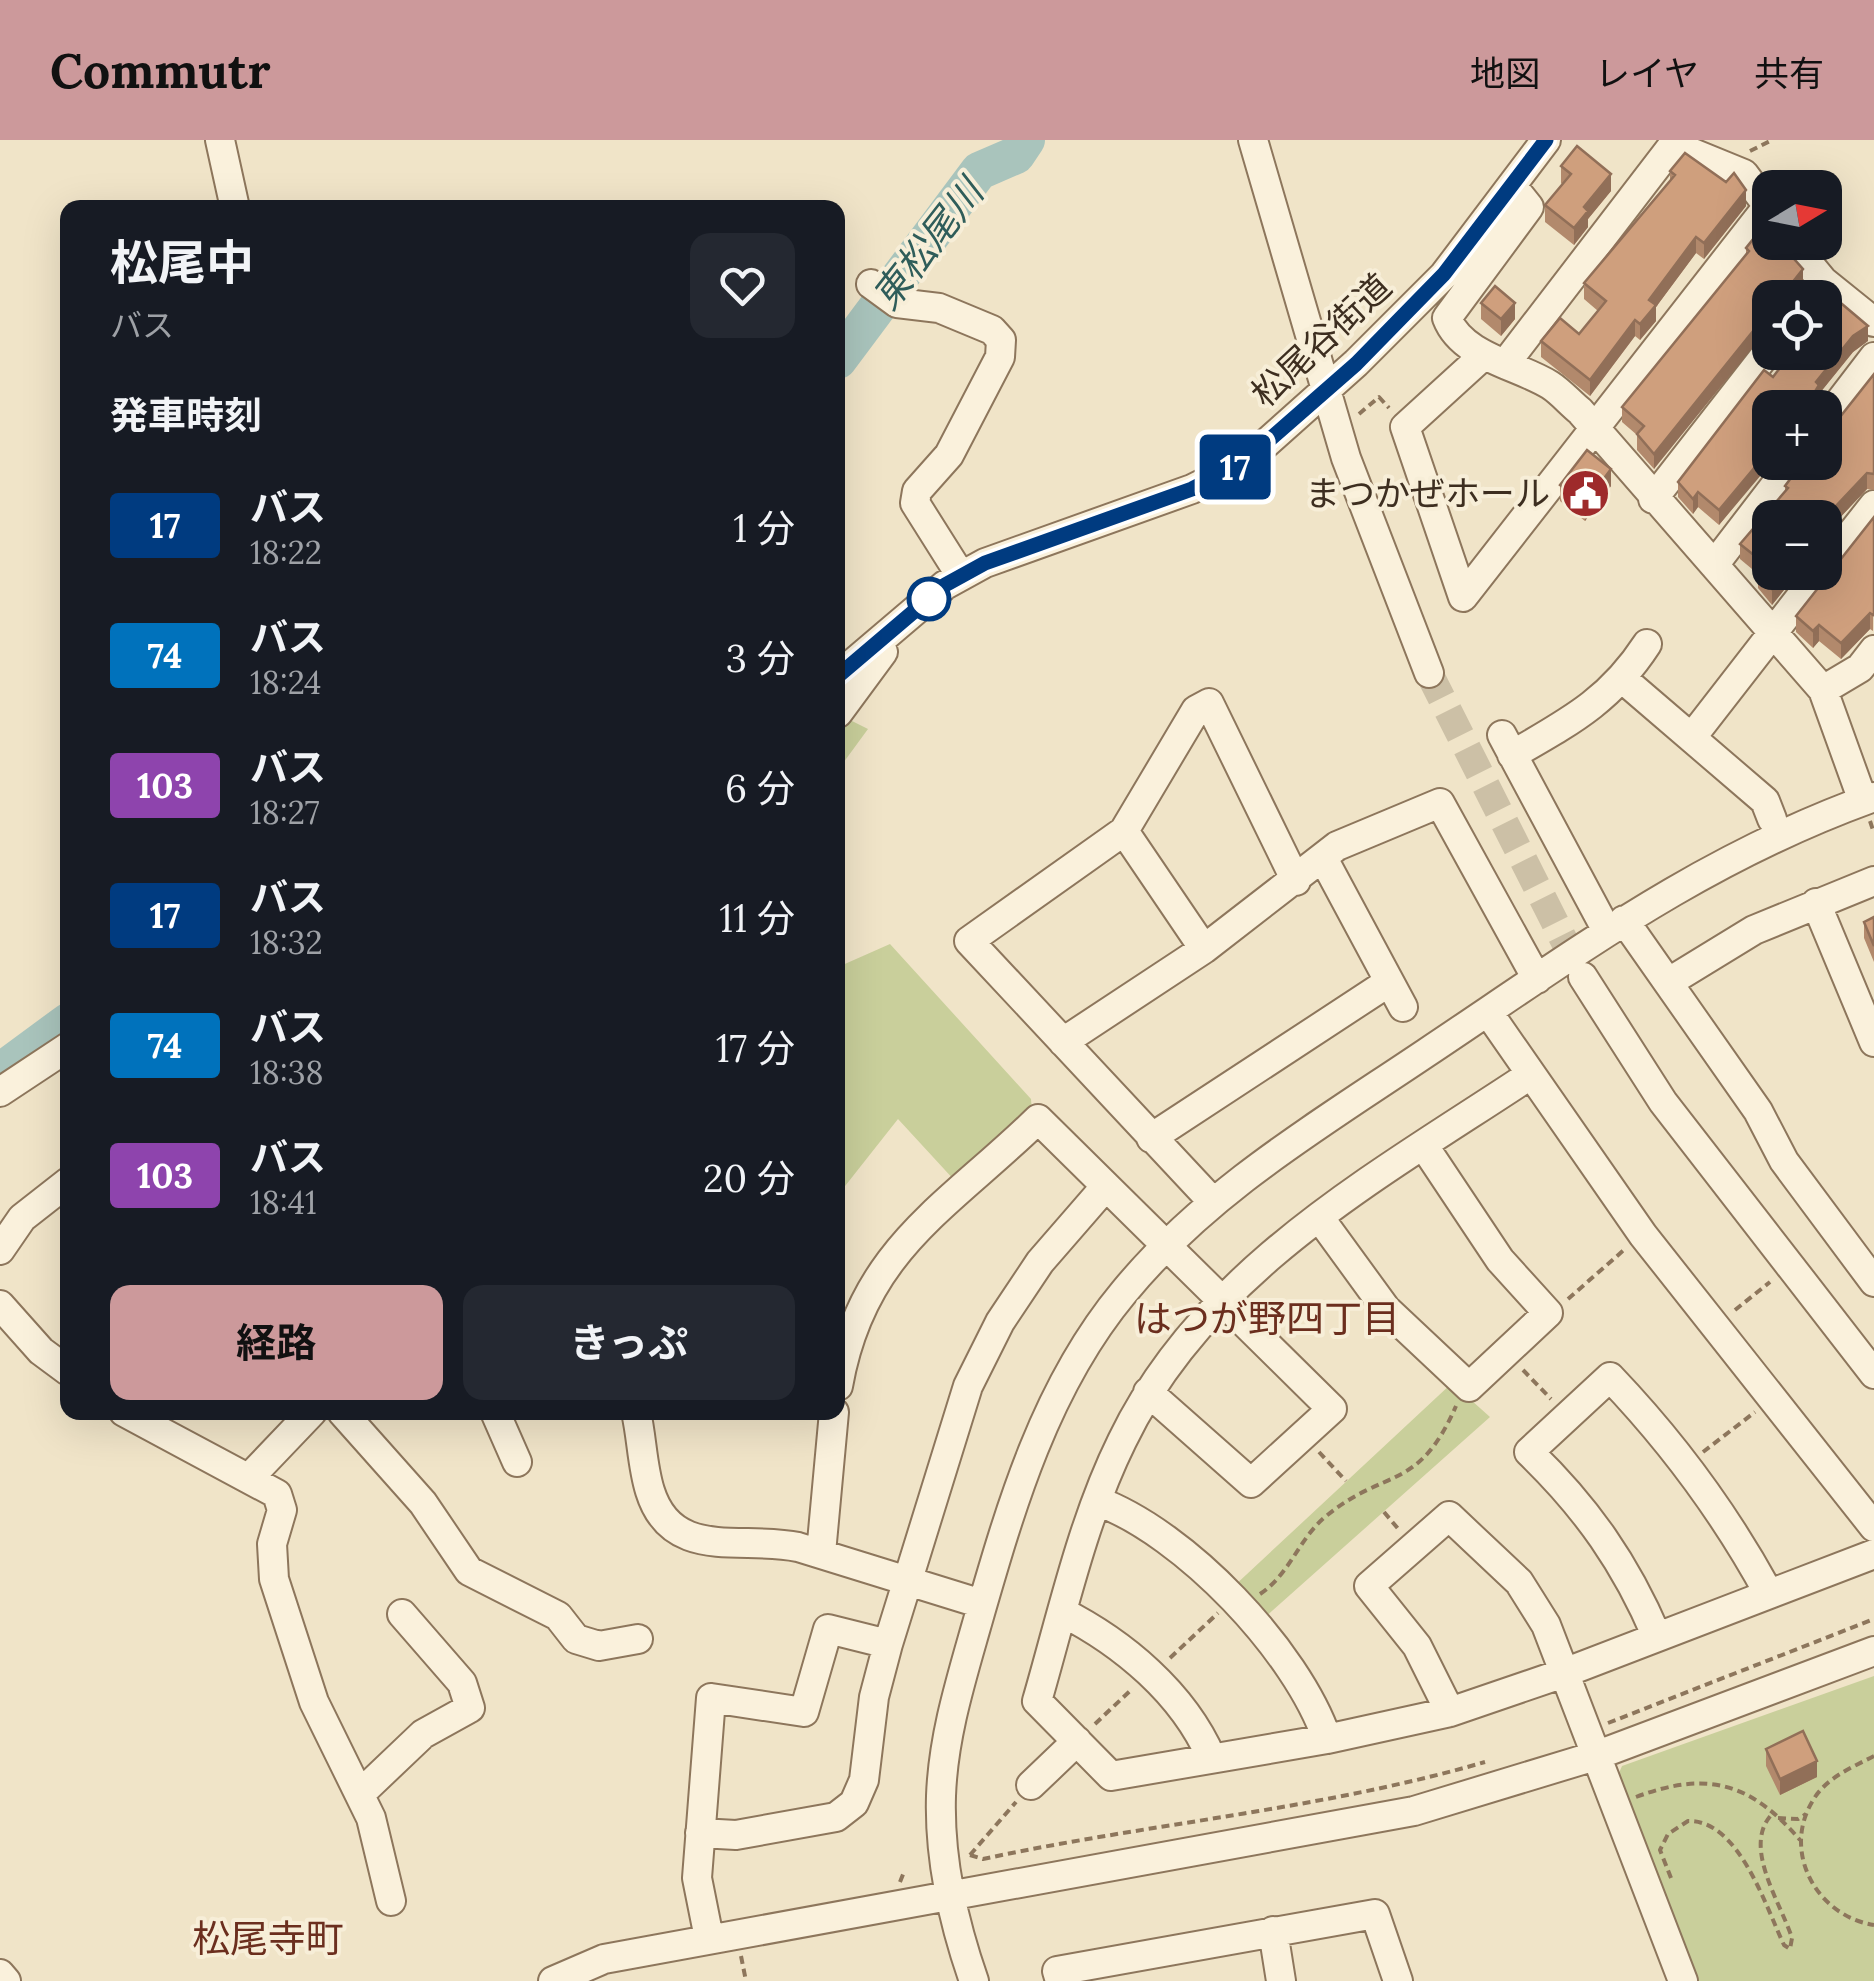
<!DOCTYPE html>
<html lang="ja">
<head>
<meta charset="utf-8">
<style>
  :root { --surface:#171b24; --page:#242831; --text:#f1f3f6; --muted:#9ea1a6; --accent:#cc999b }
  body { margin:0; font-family:Lora,"Noto Sans JP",serif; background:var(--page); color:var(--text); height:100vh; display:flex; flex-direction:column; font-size:38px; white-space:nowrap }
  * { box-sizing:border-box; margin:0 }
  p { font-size:32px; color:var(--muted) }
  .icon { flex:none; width:55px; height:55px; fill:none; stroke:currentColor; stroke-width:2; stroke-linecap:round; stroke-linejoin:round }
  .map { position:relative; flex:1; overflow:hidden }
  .sheet { position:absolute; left:60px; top:60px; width:785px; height:1220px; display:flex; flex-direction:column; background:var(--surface); border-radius:20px; box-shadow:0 10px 40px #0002 }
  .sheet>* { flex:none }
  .badge { padding:0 20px; border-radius:8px; font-size:35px; line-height:65px }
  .needle { width:65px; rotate:80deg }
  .fabs { position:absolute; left:1752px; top:30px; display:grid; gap:20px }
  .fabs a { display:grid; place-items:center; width:90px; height:90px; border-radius:20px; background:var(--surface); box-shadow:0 10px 40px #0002; font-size:50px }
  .map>.badge { position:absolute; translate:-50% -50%; box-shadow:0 0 0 5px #fff }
  h2 { padding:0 50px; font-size:38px; line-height:90px }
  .round { display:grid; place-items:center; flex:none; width:105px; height:105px; border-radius:20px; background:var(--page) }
  .headline { display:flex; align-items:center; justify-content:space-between; height:170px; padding:0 50px }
  h1 { font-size:48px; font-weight:700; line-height:75px }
  .button { display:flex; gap:20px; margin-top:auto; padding:20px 50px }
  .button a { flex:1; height:115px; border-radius:20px; background:var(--accent); color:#111; font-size:40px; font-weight:700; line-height:115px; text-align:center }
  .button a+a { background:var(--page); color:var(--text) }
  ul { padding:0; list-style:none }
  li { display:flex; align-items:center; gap:30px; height:130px; padding:0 50px }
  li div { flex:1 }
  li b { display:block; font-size:38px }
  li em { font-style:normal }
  li .badge { min-width:110px; font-weight:700; text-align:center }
  header { display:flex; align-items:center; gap:60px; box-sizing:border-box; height:140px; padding:0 50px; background:var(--accent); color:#111 }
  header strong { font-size:48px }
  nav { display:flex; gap:55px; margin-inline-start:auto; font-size:35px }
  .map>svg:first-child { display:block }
  .green { fill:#c9cf9b }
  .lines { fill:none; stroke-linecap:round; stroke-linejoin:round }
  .river { stroke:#a9c4bc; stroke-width:38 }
  .minor-tunnel { stroke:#ccc0a6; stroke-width:28; stroke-dasharray:28 14; stroke-linecap:butt }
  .minor-casing { stroke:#8d765c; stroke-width:32 }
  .path { stroke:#8d765c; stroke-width:4; stroke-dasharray:8 5; stroke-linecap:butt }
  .minor { stroke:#faf1dc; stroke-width:28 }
  .wall { fill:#b2896c }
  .shaded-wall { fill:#916f58 }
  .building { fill:#cf9f7d; stroke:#916f58; stroke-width:2.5 }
  .line-casing { stroke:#fff; stroke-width:22 }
  .line { stroke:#003b80; stroke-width:15 }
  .stop-dot { fill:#fff; stroke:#003b80; stroke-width:5 }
  .labels { text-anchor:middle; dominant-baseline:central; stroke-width:8; stroke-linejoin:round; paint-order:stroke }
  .street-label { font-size:35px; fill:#3d2e20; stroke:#f7eed8 }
  .poi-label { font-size:35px; fill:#3d2e20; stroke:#f7eed8; text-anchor:end }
  .water-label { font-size:38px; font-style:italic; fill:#2f5d5a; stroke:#f7eed8 }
  .neighbourhood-label { font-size:38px; fill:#6b2e1e; stroke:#f7eed8 }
</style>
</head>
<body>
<header>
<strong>Commutr</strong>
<nav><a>地図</a><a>レイヤ</a><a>共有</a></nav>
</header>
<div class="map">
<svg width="1874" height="1841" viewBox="0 0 1874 1841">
  <rect width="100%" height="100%" fill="#f0e4c8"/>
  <path class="green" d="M 844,577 L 868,589 L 838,630 L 838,585 Z
    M 890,804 L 1031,959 L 1032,972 L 956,1042 L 898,979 L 838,1055 L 838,827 Z
    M 1452,1243 L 1490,1277 L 1263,1479 L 1232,1448 Z
    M 1874,1536 L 1874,1841 L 1695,1841 L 1616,1640 L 1622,1626 Z"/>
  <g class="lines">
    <path class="river" d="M 838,220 L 979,31 L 1016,15 L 1026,0
      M 0,932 L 68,882"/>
    <path class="minor-tunnel" d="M 1429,533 L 1582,836"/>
    <defs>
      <path id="minor" d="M 220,0 L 235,68
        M 1253,0 L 1346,318 L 1429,533
        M 1513,47 L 1529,67 L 1447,178 C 1462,217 1518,225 1550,245 C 1561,252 1570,263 1580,271 L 1823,550 L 1860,528 L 1874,510
        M 1791,102 L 1823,141 L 1874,182
        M 871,144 L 897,163 L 939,168 L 992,190 L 1001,200 L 1000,217 L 949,315 L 917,351 L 915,363 L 961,436
        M 1484,215 L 1405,287 L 1463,457 L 1768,66
        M 1505,224 L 1673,5 L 1744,34 L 1770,69
        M 1825,281 L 1874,217
        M 1653,359 L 1770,209
        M 1714,425 L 1793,322
        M 1825,427 L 1874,365
        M 838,536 L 945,445 L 985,423 L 1192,349 L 1244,323 L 1356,223 L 1444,135 L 1546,0
        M 1624,540 L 1765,661 L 1772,679
        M 1823,550 L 1863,661
        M 838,573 L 883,512
        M 1502,595 L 1607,791
        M 1692,597 L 1820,432
        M 1512,615 C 1569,582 1610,561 1647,504
        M 1124,691 L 1204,809
        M 1323,718 L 1403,867
        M 1816,763 L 1874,902
        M 1624,780 L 1758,971 L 1784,1021 L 1874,1142
        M 1583,837 L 1663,962 L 1874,1234
        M 1669,842 L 1754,790 L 1874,741
        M 1488,872 L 1643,1095 L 1874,1387
        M 1063,902 L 1204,809 L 1337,706 L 1440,663 L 1537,839
        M 1530,935 C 1378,1036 1204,1130 1122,1301 C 1082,1382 1062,1475 1037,1561 L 1111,1636 L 1327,1599 L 1450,1572 L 1564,1533 L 1874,1414
        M 0,952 L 68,907
        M 1151,998 L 1389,842
        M 1213,1062 L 969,801 L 1124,691 L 1196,570 L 1209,563 L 1296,741
        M 1319,1077 L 1386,1169 L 1469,1247 L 1548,1173 L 1500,1120 L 1424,1006
        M 0,1110 L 22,1078 L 68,1042
        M 0,1165 L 41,1211 L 68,1231
        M 838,1246 C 862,1109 947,1068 1038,979 L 1332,1269 L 1251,1343 L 1148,1252
        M 124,1272 L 277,1354 L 282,1370 L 272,1404 L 274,1439 L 314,1562 L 371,1678 L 391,1761
        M 342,1272 L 423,1363 L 469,1431 L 558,1476 L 576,1499 L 599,1506 L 638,1499
        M 495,1272 L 517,1322
        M 636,1272 C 642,1298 642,1326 650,1351 C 672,1422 741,1395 798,1407 L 982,1464
        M 249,1338 L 312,1272
        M 1097,1361 C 1185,1393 1297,1511 1327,1599
        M 821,1413 L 834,1272
        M 1062,1472 C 1123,1503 1183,1553 1211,1617
        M 1657,1497 C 1626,1424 1587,1368 1529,1312 L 1610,1237 C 1674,1304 1725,1373 1769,1454
        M 1450,1572 L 1417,1506 L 1369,1446 L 1449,1376 L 1519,1442 L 1546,1485 L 1683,1841
        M 1031,1645 L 1077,1601
        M 361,1653 L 423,1594 L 470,1568 L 462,1543 L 402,1474
        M 700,1693 L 736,1695 L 836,1677 L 854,1663 L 864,1640 L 874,1557 L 888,1504 L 968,1246 L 1000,1182 L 1040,1122 L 1106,1046
        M 1273,1791 L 1281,1841
        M 709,1798 L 697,1738 L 711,1558 L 804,1572 L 828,1489 L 888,1504
        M 0,1834 L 6,1841
        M 553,1841 L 604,1819 L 1414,1671 L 1595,1616 L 1874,1511
        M 974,1841 C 953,1781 939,1720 941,1656 C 943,1598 960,1543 976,1487 C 1010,1369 1044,1248 1124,1152 C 1207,1051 1319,985 1426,913 C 1576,813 1701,719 1874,657
        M 1060,1841 L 1057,1831 L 1375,1774 L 1398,1841"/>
    </defs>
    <use href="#minor" class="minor-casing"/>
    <path class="path" d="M 1750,11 L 1772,0
      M 1359,274 L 1379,257 L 1389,268
      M 1870,681 L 1874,693
      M 1568,1159 L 1625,1109
      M 1735,1170 L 1770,1142
      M 1523,1230 L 1551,1259
      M 1319,1312 L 1346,1341
      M 1703,1312 L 1755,1272
      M 1384,1372 L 1400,1391
      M 1260,1454 C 1290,1434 1298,1400 1325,1377 C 1385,1327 1418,1353 1456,1266
      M 1170,1518 L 1218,1473
      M 1608,1583 L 1874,1479
      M 1095,1584 L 1132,1549
      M 1874,1616 C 1851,1628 1825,1638 1812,1662 C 1782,1713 1817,1776 1874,1785
      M 1636,1657 C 1708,1630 1751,1643 1800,1700
      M 1778,1678 L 1798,1679 L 1806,1674
      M 970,1715 L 983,1719 C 1150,1683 1320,1670 1485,1622
      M 970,1715 L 1016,1662
      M 1671,1738 L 1660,1710 L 1668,1694 L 1688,1681 C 1739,1680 1765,1765 1784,1805 L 1790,1809 L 1792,1798 C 1780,1761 1741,1705 1773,1673
      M 900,1742 L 904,1732
      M 741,1816 L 746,1841"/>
    <use href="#minor" class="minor"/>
  </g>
  <path class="wall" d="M 1561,26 L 1611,51 L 1588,79 L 1588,87 L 1574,105 L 1545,82 L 1545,65 L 1562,44 L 1561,43 Z
    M 1670,31 L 1746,66 L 1704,119 L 1696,113 L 1656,167 L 1656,181 L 1640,200 L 1635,196 L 1590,256 L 1541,217 L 1541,201 L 1579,194 L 1598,171 L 1584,159 L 1584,143 L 1670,41 Z
    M 1770,102 L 1803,144 L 1793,158 L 1770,158 L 1654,329 L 1637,310 L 1637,295 L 1622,282 L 1622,267 L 1746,115 L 1746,108 Z
    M 1481,163 L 1515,179 L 1501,196 L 1481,179 Z
    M 1868,201 L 1853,212 L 1819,254 L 1819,260 L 1719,385 L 1698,367 L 1693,374 L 1678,357 L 1678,342 L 1773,237 Z
    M 1874,234 L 1874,350 L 1867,349 L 1833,385 L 1826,379 L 1770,378 L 1795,432 L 1795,436 L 1772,465 L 1758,448 L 1758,434 L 1740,419 L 1740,404 L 1785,352 L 1785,346 Z
    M 1560,345 L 1611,346 L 1585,381 L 1560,361 Z
    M 1874,377 L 1873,491 L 1870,489 L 1841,519 L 1819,501 L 1813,508 L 1796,492 L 1796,476 Z
    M 1874,777 L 1874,822 L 1864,798 L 1864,782 Z
    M 1766,1609 L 1817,1637 L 1780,1655 L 1766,1626 Z"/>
  <path class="shaded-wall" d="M 1611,34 L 1611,51 L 1588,79 L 1588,87 L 1574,105 L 1574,88 L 1584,67 Z
    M 1746,50 L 1746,66 L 1704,119 L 1704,103 Z
    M 1696,97 L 1696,113 L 1656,167 L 1656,181 L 1640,200 L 1640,184 L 1649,160 Z
    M 1803,129 L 1803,144 L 1793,158 L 1780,158 Z
    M 1515,163 L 1515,179 L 1501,196 L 1501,179 Z
    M 1770,170 L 1770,186 L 1654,329 L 1654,314 Z
    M 1635,180 L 1635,196 L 1590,256 L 1590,240 Z
    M 1868,186 L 1868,201 L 1853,212 L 1819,254 L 1819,260 L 1815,268 L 1805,268 L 1816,242 L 1853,196 Z
    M 1770,309 L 1770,322 L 1772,322 L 1719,385 L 1719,370 Z
    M 1611,329 L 1611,346 L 1585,381 L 1585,364 Z
    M 1867,333 L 1867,349 L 1833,385 L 1833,369 Z
    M 1698,352 L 1698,367 L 1693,374 L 1693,359 Z
    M 1826,363 L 1826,379 L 1825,378 L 1814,378 Z
    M 1785,432 L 1795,432 L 1795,436 L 1772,465 L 1772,449 Z
    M 1870,473 L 1870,489 L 1841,519 L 1841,503 Z
    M 1819,485 L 1819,501 L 1813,508 L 1813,491 Z
    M 1817,1621 L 1817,1637 L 1780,1655 L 1780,1639 Z"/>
  <path class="building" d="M 1577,6 L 1611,34 L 1584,67 L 1588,71 L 1574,88 L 1545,65 L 1571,34 L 1561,26 Z
    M 1685,13 L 1726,42 L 1734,33 L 1746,50 L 1704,103 L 1696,97 L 1649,160 L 1656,165 L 1640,184 L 1635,180 L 1590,240 L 1541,201 L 1560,178 L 1579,194 L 1606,161 L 1584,143 L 1675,35 L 1670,31 Z
    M 1770,78 L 1764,86 L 1770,93 L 1770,102 L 1779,102 L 1803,129 L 1780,158 L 1770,158 L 1770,170 L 1654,314 L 1637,294 L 1644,286 L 1622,267 L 1749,111 L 1746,108 Z
    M 1495,146 L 1515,163 L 1501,179 L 1481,163 Z
    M 1829,153 L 1868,186 L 1853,196 L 1816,242 L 1819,245 L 1805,268 L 1770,268 L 1770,309 L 1719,370 L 1698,352 L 1693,359 L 1678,342 L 1764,230 L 1773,237 L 1792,212 L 1825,212 L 1825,158 Z
    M 1874,234 L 1874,334 L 1867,333 L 1833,369 L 1826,363 L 1814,378 L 1770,378 L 1770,432 L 1785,432 L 1772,449 L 1758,432 L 1765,424 L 1740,404 L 1788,348 L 1785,346 L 1803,322 L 1825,322 L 1825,296 Z
    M 1587,310 L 1611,329 L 1585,364 L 1560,345 Z
    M 1874,377 L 1874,473 L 1873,475 L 1870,473 L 1841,503 L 1819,485 L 1813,491 L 1796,476 Z
    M 1874,777 L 1874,806 L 1864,782 Z
    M 1803,1591 L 1817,1621 L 1780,1639 L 1766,1609 Z"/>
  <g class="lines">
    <defs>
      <path id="line" d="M 838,536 L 945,445 L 985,423 L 1192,349 L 1244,322 L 1356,224 L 1444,134 L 1546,0"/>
    </defs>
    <use href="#line" class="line-casing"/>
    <use href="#line" class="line"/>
  </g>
  <defs>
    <symbol id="civic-disc" viewBox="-11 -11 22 22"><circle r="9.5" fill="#9e2a2b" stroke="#f7eed8"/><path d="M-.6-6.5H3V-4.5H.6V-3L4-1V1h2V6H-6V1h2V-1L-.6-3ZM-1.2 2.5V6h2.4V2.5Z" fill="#fff"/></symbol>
  </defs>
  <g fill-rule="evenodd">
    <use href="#civic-disc" x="1558" y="326" width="55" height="55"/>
  </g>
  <circle class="stop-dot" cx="929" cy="459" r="20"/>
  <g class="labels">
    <g class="street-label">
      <text transform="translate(1321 200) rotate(-43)">松尾谷街道</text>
    </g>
    <g class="poi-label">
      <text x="1550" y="353">まつかぜホール</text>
    </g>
    <g class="water-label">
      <text transform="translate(927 104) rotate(-52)">東松尾川</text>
    </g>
    <g class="neighbourhood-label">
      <text x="1267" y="1178">はつが野四丁目</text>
      <text x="268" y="1798">松尾寺町</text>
    </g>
  </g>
</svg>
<div class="fabs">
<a><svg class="needle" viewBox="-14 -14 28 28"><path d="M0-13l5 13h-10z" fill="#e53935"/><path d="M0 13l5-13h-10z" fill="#9ea1a6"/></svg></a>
<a><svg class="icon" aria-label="locate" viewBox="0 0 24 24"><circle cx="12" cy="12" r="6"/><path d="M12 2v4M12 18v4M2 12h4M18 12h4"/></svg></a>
<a>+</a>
<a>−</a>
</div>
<b class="badge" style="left:1235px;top:327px;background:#003b80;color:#fff">17</b>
<section class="sheet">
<div class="headline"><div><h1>松尾中</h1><p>バス</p></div><a class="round"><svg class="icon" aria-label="heart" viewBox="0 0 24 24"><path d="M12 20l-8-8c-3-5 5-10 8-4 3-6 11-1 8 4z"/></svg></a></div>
<h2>発車時刻</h2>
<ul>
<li><span class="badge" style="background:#003b80;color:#fff">17</span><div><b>バス</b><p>18:22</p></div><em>1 分</em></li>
<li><span class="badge" style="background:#0072bc;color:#fff">74</span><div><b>バス</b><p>18:24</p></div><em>3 分</em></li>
<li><span class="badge" style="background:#8e44ad;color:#fff">103</span><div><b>バス</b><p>18:27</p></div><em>6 分</em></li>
<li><span class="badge" style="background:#003b80;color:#fff">17</span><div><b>バス</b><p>18:32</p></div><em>11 分</em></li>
<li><span class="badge" style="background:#0072bc;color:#fff">74</span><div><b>バス</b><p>18:38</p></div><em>17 分</em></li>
<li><span class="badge" style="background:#8e44ad;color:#fff">103</span><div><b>バス</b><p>18:41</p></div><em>20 分</em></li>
</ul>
<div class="button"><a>経路</a><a>きっぷ</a></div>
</section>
</div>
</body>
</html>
